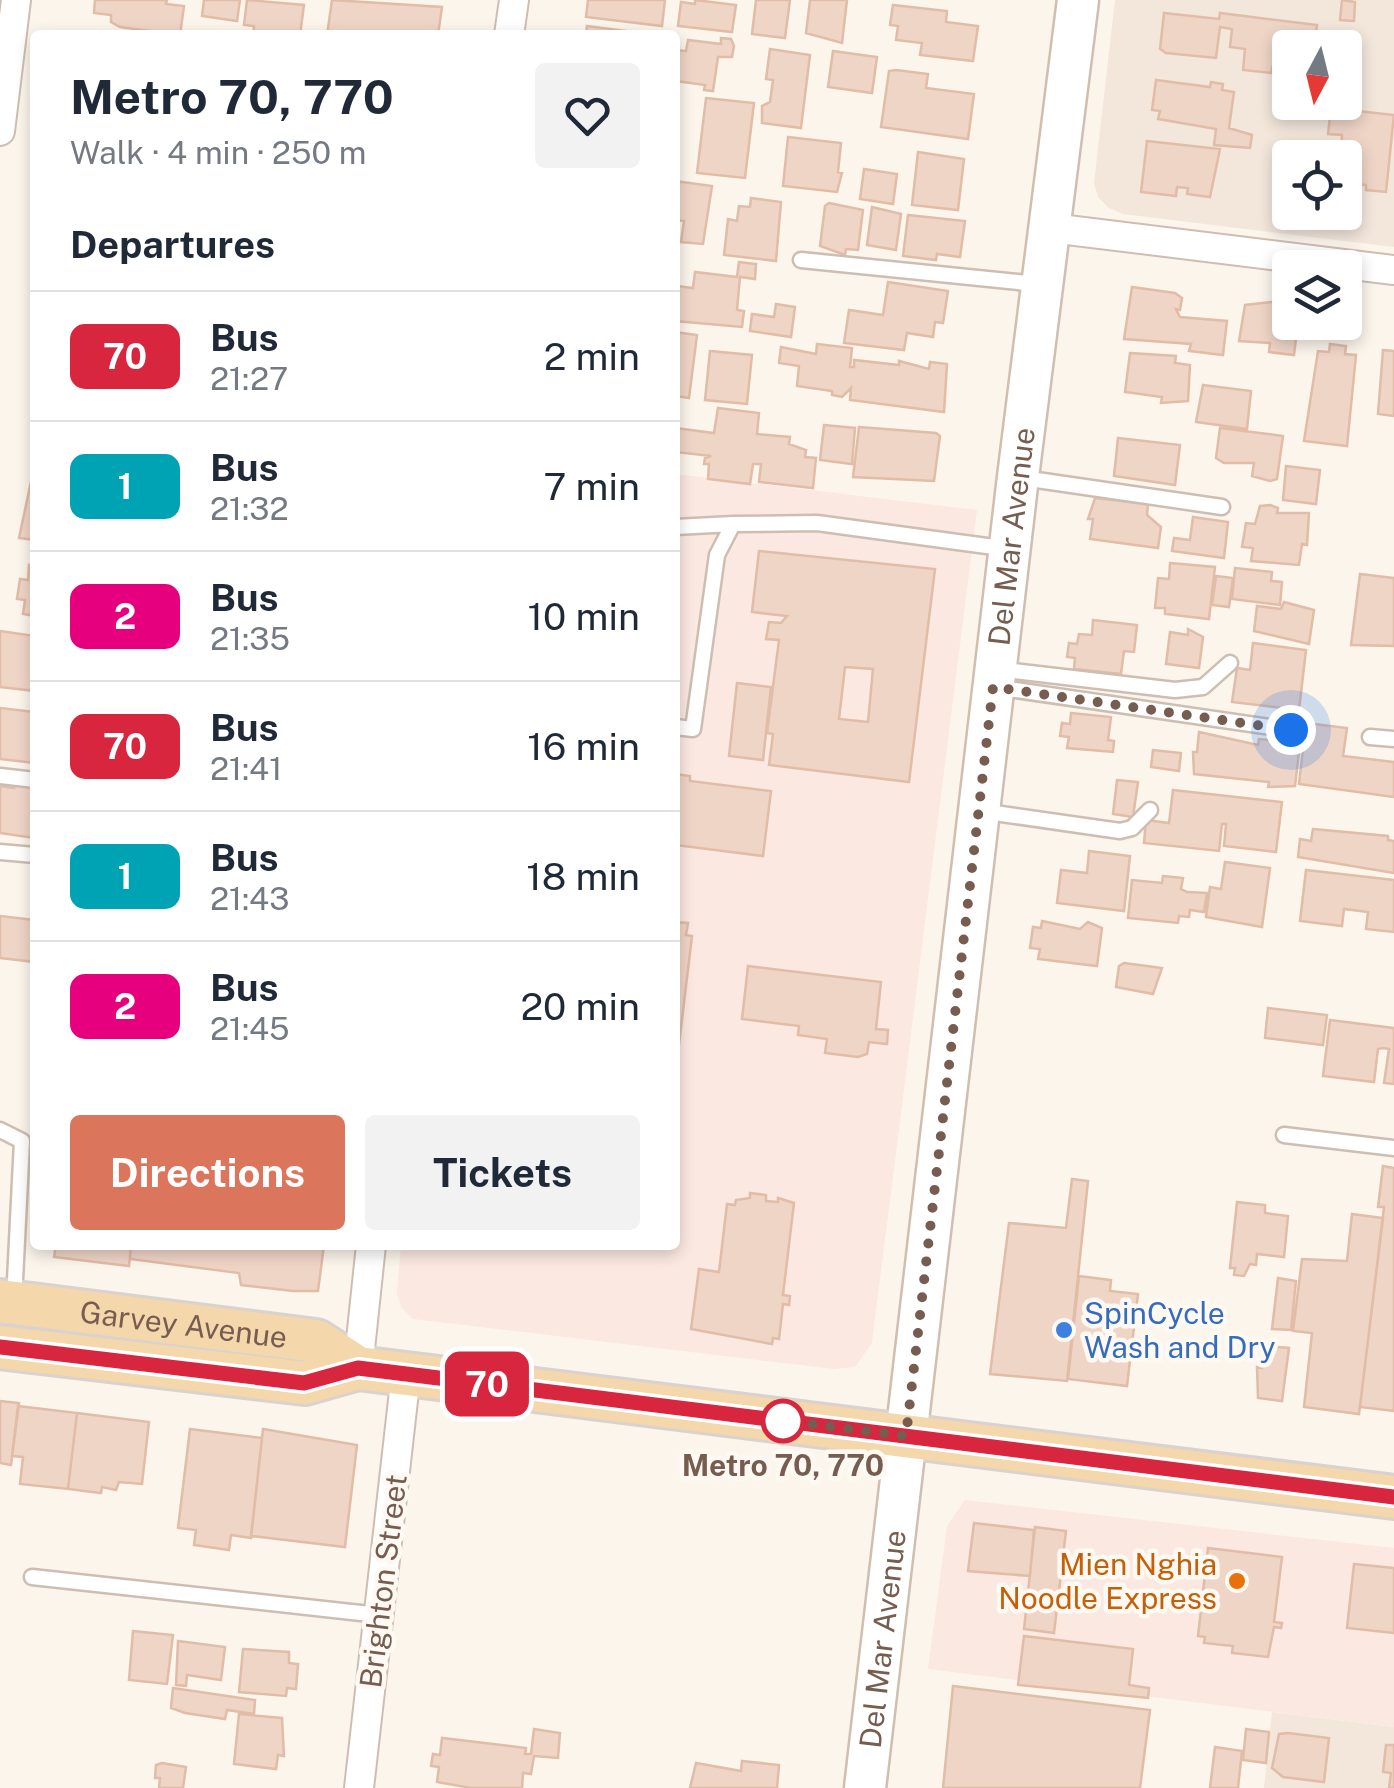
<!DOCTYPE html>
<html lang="en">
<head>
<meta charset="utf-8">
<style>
  :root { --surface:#fff; --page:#f2f2f3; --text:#1f2937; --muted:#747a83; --line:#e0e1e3; --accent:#db755c }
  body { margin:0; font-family:"Public Sans",sans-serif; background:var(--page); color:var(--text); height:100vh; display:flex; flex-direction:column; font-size:38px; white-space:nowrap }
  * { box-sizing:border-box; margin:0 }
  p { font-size:32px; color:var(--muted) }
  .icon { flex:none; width:55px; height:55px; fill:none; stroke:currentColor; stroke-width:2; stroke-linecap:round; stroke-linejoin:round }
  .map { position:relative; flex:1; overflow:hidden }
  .drawer { position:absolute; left:30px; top:30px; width:650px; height:1220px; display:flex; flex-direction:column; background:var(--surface); border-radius:10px; box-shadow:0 5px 15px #0003 }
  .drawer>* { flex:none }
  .badge { padding:0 20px; border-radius:15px; font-size:35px; line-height:65px }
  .needle { width:65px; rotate:187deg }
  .buttons { position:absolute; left:1272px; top:30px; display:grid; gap:20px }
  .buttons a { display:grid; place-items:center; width:90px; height:90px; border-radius:10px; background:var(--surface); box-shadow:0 5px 15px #0003; font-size:50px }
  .you { position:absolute; width:50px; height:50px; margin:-25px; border:8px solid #fff; border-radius:50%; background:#1a73e8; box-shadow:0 0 0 15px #1a73e833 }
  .map>.badge { position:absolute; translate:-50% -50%; box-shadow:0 0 0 5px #fff }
  h2 { padding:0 40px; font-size:38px; line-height:90px }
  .round { display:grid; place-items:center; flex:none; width:105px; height:105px; border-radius:10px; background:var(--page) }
  .overview { display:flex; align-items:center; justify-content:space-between; height:170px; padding:0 40px }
  h1 { font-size:48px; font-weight:700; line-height:75px }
  .primary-button { display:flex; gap:20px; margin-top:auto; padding:20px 40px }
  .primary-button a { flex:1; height:115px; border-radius:10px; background:var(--accent); color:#fff; font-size:40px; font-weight:700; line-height:115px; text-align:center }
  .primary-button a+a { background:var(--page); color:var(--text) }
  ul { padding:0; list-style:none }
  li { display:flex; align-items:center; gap:30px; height:130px; padding:0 40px; border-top:2px solid var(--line) }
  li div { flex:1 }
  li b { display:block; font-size:38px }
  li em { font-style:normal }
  li .badge { min-width:110px; font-weight:700; text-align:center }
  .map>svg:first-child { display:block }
  .residential { fill:#f3e7db; fill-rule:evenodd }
  .commercial { fill:#fbe8e1 }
  .building { fill:#efd5c6; stroke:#e1bca7; stroke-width:2.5; fill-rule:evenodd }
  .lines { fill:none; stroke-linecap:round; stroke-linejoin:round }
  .lane-casing { stroke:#cebeb2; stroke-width:19 }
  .street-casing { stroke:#cebeb2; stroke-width:32 }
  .secondary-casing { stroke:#d0beb0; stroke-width:45 }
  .primary-casing { stroke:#d9d2ce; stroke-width:48 }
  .lane { stroke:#fff; stroke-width:14 }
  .street { stroke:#fff; stroke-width:28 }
  .secondary { stroke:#fff; stroke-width:40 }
  .primary { stroke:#f4d7ab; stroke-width:42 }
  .line-casing { stroke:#fff; stroke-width:22 }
  .line { stroke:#d7263d; stroke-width:15 }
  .walk { stroke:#765d50; stroke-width:10; stroke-dasharray:0 18 }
  .shop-dot { fill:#3f7fe0; stroke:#fef9f3; stroke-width:4 }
  .stop-dot { fill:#fff; stroke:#d7263d; stroke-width:5 }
  .food-dot { fill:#e8710a; stroke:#fef9f3; stroke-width:4 }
  .labels { text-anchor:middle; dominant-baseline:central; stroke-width:9; stroke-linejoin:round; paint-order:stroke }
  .street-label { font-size:30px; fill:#765d50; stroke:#fef9f3 }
  .shop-label { font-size:30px; fill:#366cbe; stroke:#fef9f3; text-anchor:start }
  .stop-label { font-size:30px; font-weight:bold; fill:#765d50; stroke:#fef9f3 }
  .food-label { font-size:30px; fill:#c56008; stroke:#fef9f3; text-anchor:end }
</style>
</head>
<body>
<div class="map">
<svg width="1394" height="1788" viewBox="0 0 1394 1788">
  <rect width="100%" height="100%" fill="#fcf5ec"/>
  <path class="residential" d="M 1115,0 L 1394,0 L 1394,247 L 1123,214 L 1109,208 L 1098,197 L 1094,183 ZM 1290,48 L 1345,48 L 1345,102 L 1290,102 ZM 1290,158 L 1345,158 L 1345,212 L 1290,212 Z
    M 1272,1712 L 1394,1727 L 1394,1788 L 1264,1788 Z"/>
  <path class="commercial" d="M 675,474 L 977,510 L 872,1343 L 855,1367 L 834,1369 L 413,1319 L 401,1307 L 397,1292 L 401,1245 L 675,1245 Z
    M 965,1500 L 1394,1548 L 1394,1727 L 928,1669 L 947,1526 Z"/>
  <path class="building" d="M 95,0 L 167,0 L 166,4 L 184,6 L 180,35 L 120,27 L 111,22 L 111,15 L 94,13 Z
    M 204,0 L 240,0 L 237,21 L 202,16 Z
    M 247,0 L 304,5 L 300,35 L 253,35 L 254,26 L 244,25 Z
    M 332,0 L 442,7 L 438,35 L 327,35 Z
    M 588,0 L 665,0 L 662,26 L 586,17 Z
    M 695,0 L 736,5 L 732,32 L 678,26 L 681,2 L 695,4 Z
    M 756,0 L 790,0 L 785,38 L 752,34 Z
    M 810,0 L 847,0 L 842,43 L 806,33 Z
    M 1342,0 L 1355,2 L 1354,21 L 1340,20 Z
    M 893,5 L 947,11 L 946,22 L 978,26 L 973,61 L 920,55 L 922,43 L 896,40 L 898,26 L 890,25 Z
    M 1164,13 L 1219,19 L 1220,13 L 1317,25 L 1314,48 L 1277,48 L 1271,73 L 1243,70 L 1245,49 L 1230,47 L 1232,29 L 1220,27 L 1216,58 L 1166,53 L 1160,49 Z
    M 587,26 L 642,33 L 641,35 L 586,35 Z
    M 721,38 L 731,39 L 734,46 L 732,57 L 718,57 L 713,91 L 704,90 L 705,85 L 675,81 L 675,50 L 686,51 L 688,40 L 721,44 Z
    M 770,49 L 810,55 L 801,128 L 762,123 L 762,106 L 770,102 L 773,80 L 766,79 Z
    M 833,51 L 877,57 L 872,93 L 828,87 Z
    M 896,70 L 928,74 L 926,88 L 974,94 L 968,139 L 881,127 L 889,71 Z
    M 1156,80 L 1210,87 L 1211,82 L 1223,84 L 1222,90 L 1234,92 L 1229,128 L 1252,135 L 1250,148 L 1214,145 L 1216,129 L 1158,119 L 1160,111 L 1152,110 Z
    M 706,98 L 754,103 L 745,178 L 697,173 Z
    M 1331,108 L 1394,115 L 1386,192 L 1366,190 L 1366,185 L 1358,184 L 1359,178 L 1345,176 L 1345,158 L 1340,158 L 1342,135 L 1328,134 Z
    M 788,137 L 841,143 L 838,172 L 842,173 L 837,192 L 783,186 Z
    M 1147,141 L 1220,149 L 1210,197 L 1187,194 L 1188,188 L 1177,187 L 1176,196 L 1141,192 Z
    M 918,152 L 964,159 L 958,210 L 912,205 Z
    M 864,169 L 897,174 L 893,204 L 860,199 Z
    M 675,181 L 712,186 L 703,244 L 681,242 L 684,221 L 675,220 Z
    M 751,198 L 781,202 L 776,261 L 724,255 L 728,219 L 737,221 L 739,206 L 750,207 Z
    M 829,203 L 863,210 L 858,250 L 846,249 L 845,255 L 820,246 L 825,206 Z
    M 872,207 L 901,214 L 896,250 L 867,245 Z
    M 908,215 L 965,221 L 960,257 L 937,254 L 936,260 L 903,256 Z
    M 739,262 L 756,264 L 755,279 L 740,277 L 737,310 L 744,311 L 742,327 L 675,321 L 677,286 L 693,288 L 695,272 L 737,277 Z
    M 888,282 L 948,291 L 943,323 L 935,322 L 933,337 L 907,333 L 904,350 L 844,343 L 849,310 L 883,315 Z
    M 1132,287 L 1175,293 L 1182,298 L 1180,310 L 1176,309 L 1180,317 L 1227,321 L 1223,355 L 1189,351 L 1191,344 L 1124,339 Z
    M 1271,302 L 1290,305 L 1290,322 L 1298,322 L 1294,355 L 1269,352 L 1270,343 L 1239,341 L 1245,305 Z
    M 776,304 L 795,307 L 791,337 L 750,331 L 752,314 L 774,317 Z
    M 675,332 L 697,335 L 689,398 L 675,396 Z
    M 817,344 L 852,348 L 850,367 L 854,367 L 854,360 L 899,365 L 899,361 L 929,369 L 930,362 L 947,364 L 944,412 L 850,400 L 851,388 L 842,397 L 832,395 L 832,391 L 797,386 L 799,366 L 779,363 L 781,347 L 816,354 Z
    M 1330,344 L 1346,346 L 1345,354 L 1356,355 L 1347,446 L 1304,441 L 1318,351 L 1329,352 Z
    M 1383,350 L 1394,351 L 1394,416 L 1378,414 Z
    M 710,351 L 752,355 L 747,404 L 705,400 Z
    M 1130,353 L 1176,356 L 1175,363 L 1190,365 L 1188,401 L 1161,403 L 1162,397 L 1125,392 Z
    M 1203,385 L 1251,391 L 1247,429 L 1196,422 Z
    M 718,408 L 759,413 L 757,434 L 790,437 L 789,444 L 806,450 L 805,457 L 816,458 L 813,488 L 759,482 L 761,464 L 753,464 L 750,484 L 708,479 L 709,464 L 704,464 L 705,458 L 711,456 L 675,452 L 675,428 L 714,433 Z
    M 824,425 L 855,428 L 852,464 L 820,460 Z
    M 859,427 L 936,433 L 940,436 L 934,481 L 853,477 Z
    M 1220,428 L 1283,436 L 1277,479 L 1270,481 L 1252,476 L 1254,463 L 1224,463 L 1216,458 Z
    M 1118,438 L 1180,445 L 1175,485 L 1114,476 Z
    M 1286,466 L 1320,470 L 1316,504 L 1283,500 Z
    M 32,477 L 35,478 L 35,540 L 19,538 Z
    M 1095,498 L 1148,504 L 1147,515 L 1161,527 L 1158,548 L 1090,539 L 1093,519 L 1088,519 Z
    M 1270,505 L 1278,508 L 1277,513 L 1309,513 L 1307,545 L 1302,544 L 1299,565 L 1251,561 L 1253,548 L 1242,547 L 1246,523 L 1255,524 L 1260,506 Z
    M 1193,517 L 1228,522 L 1224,558 L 1172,551 L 1174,538 L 1190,540 Z
    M 759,551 L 935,569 L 909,782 L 769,765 L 773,734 L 767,733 L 779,640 L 766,639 L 769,622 L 781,623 L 787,616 L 752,612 ZM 845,667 L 873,669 L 868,722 L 839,719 Z
    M 1170,563 L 1215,567 L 1209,619 L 1165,614 L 1165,608 L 1155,608 L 1158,578 L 1169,579 Z
    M 29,565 L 35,566 L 35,616 L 23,614 L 25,600 L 17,599 L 20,579 L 28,580 Z
    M 1235,568 L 1272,572 L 1271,581 L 1282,582 L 1280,605 L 1232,599 Z
    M 1360,574 L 1394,578 L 1394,646 L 1351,645 Z
    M 1216,576 L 1233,578 L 1229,607 L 1212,605 Z
    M 1284,602 L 1314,610 L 1309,644 L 1254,631 L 1257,606 L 1281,609 Z
    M 1093,620 L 1137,625 L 1134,652 L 1124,651 L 1121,674 L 1074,669 L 1075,658 L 1067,657 L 1069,643 L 1077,644 L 1079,634 L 1092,635 Z
    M 1188,629 L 1203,637 L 1199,668 L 1166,664 L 1170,632 L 1188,635 Z
    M 0,631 L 35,636 L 35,691 L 0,687 Z
    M 1253,643 L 1306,650 L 1299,710 L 1232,702 L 1237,668 L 1250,670 Z
    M 737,683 L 771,687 L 763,760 L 729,756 Z
    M 0,708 L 35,712 L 35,763 L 0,759 Z
    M 1071,713 L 1111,717 L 1108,740 L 1114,741 L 1113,752 L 1067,748 L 1069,737 L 1060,736 L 1062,723 L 1070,724 Z
    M 1306,723 L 1347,728 L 1343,756 L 1394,762 L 1394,797 L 1299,784 Z
    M 1199,732 L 1258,745 L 1259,739 L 1300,743 L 1295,786 L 1268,787 L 1269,782 L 1194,774 L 1193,752 L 1197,752 Z
    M 1153,750 L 1181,753 L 1179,771 L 1151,767 Z
    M 675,774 L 690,776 L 690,781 L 771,791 L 763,856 L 675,845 Z
    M 1117,780 L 1138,782 L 1133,817 L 1113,814 Z
    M 14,783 L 35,786 L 35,838 L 0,833 L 0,786 L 14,788 Z
    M 1173,790 L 1282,802 L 1276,852 L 1224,846 L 1226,824 L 1222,824 L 1219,851 L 1144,843 L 1146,820 L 1169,823 Z
    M 1313,829 L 1388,836 L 1388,840 L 1394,841 L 1394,873 L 1298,857 L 1300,839 L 1311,841 Z
    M 1089,851 L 1130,856 L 1124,911 L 1057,903 L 1061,870 L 1087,873 Z
    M 1225,862 L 1270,868 L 1262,927 L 1206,917 L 1210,887 L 1221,889 Z
    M 1306,870 L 1394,880 L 1394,932 L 1366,929 L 1368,912 L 1344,909 L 1342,926 L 1300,921 Z
    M 1163,876 L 1183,878 L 1181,889 L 1187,892 L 1207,893 L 1204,912 L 1190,910 L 1189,917 L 1179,916 L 1178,923 L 1128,918 L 1132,880 L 1162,883 Z
    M 0,916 L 35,920 L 35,962 L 0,958 Z
    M 1042,921 L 1080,929 L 1088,922 L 1102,928 L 1097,966 L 1038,959 L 1040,949 L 1030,948 L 1033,927 L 1041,928 Z
    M 675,922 L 688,923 L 686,935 L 692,936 L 675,1078 Z
    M 1124,963 L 1162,968 L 1153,994 L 1116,987 L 1119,966 Z
    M 748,966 L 881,982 L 876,1029 L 888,1030 L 887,1044 L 869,1042 L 867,1054 L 858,1057 L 825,1053 L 827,1039 L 798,1035 L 799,1026 L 742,1019 Z
    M 1268,1008 L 1327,1015 L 1323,1045 L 1265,1038 Z
    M 1330,1020 L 1394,1028 L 1394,1084 L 1384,1083 L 1389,1049 L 1383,1048 L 1378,1049 L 1374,1082 L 1323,1076 Z
    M 1383,1166 L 1394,1168 L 1394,1411 L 1360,1407 L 1384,1207 L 1378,1207 Z
    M 1072,1179 L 1088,1181 L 1067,1381 L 990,1374 L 1009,1223 L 1066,1228 Z
    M 750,1193 L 766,1195 L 766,1201 L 778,1202 L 778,1198 L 794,1203 L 783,1295 L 790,1296 L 789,1305 L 783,1304 L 779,1339 L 773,1338 L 772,1344 L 691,1329 L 699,1269 L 719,1272 L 727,1204 L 735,1205 L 736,1200 L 750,1198 Z
    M 1237,1202 L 1265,1205 L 1265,1213 L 1288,1216 L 1284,1257 L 1257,1254 L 1256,1265 L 1250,1264 L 1244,1276 L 1234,1275 L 1235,1268 L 1230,1268 Z
    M 1352,1214 L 1383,1218 L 1359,1414 L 1304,1407 L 1312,1333 L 1293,1331 L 1302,1259 L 1347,1261 Z
    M 56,1245 L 131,1245 L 129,1266 L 54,1257 Z
    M 131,1245 L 324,1245 L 318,1291 L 293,1291 L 241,1285 L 239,1273 L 130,1259 Z
    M 1079,1276 L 1111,1280 L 1110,1291 L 1138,1294 L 1127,1386 L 1068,1379 Z
    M 1278,1278 L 1296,1281 L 1291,1330 L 1272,1329 Z
    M 1264,1346 L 1289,1348 L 1282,1401 L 1258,1398 L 1257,1367 L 1262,1368 Z
    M 0,1401 L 19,1403 L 11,1465 L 0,1463 Z
    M 18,1406 L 77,1413 L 68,1489 L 20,1484 L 23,1457 L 12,1456 Z
    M 77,1413 L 149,1422 L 142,1484 L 119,1482 L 116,1490 L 102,1487 L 101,1493 L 68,1489 Z
    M 190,1429 L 262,1438 L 251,1538 L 231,1535 L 229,1550 L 194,1545 L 196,1530 L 178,1528 Z
    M 263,1429 L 357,1445 L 345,1547 L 251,1536 Z
    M 974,1523 L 1034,1530 L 1030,1576 L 968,1571 Z
    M 1035,1527 L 1066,1531 L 1054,1633 L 1024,1629 Z
    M 1208,1548 L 1282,1557 L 1274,1622 L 1282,1623 L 1281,1628 L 1274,1627 L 1268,1657 L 1232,1653 L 1233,1646 L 1204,1643 L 1205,1637 L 1198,1636 Z
    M 1354,1564 L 1394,1568 L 1394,1633 L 1347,1628 Z
    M 133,1631 L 173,1635 L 167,1684 L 129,1680 Z
    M 1024,1636 L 1133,1649 L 1129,1685 L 1149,1688 L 1148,1698 L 1018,1685 Z
    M 178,1641 L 225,1647 L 221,1680 L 187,1675 L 186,1686 L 176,1685 Z
    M 243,1649 L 289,1652 L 289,1663 L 298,1664 L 296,1689 L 287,1688 L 286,1696 L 239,1692 Z
    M 953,1686 L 1150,1710 L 1140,1788 L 943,1788 Z
    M 173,1688 L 255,1700 L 254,1714 L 227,1710 L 225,1719 L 185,1713 L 171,1708 Z
    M 239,1714 L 282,1718 L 284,1756 L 278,1755 L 276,1769 L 234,1764 Z
    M 534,1729 L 560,1733 L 558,1758 L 534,1756 L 531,1774 L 523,1773 L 522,1788 L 471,1788 L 437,1782 L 439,1767 L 431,1766 L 433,1754 L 440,1755 L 442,1738 L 526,1748 L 525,1754 L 531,1754 Z
    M 1246,1729 L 1269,1732 L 1266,1763 L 1243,1760 Z
    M 1288,1733 L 1329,1738 L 1324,1782 L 1283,1777 L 1272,1768 L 1279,1734 Z
    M 1386,1745 L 1394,1745 L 1394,1788 L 1389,1788 L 1391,1773 L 1383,1772 Z
    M 1215,1747 L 1242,1751 L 1238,1788 L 1210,1788 Z
    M 742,1761 L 779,1765 L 777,1788 L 690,1788 L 696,1763 L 741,1771 Z
    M 162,1763 L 186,1767 L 183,1788 L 159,1788 L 160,1778 L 155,1778 L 156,1765 Z"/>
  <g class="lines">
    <defs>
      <path id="lane" d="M 801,260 L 1037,284
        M 1023,478 L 1222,507
        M 675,527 L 733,524
        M 997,669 L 1175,690 L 1203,687 L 1230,663
        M 995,687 L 1291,730
        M 675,727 L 693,729 L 717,555 L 733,524 L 817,523 L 1009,549
        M 1370,737 L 1394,739
        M 0,776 L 35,780
        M 981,811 L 1120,831 L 1132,828 L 1150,810
        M 0,852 L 35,855
        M 0,1130 L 22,1141 L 14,1300
        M 1284,1135 L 1394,1148
        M 32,1577 L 379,1615"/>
      <path id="street" d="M 509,35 L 514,0
        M 0,131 L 16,0
        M 1051,228 L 1394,270
        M 358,1368 L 371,1245
        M 359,1788 L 406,1374"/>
      <g id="secondary">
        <path id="s1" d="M 865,1788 L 1018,477 L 1078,0"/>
      </g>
      <g id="primary">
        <path id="s2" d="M 0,1301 L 316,1341 L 358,1368"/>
        <path d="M 0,1347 L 305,1383 L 358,1368 L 1394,1497"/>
      </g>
    </defs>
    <use href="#lane" class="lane-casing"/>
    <use href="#street" class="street-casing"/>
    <use href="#secondary" class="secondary-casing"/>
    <use href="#primary" class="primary-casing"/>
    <use href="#lane" class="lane"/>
    <use href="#street" class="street"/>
    <use href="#secondary" class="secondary"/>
    <use href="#primary" class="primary"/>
  </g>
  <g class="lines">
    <defs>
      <path id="line" d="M 0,1347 L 304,1383 L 358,1368 L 1394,1497"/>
    </defs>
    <use href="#line" class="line-casing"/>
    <use href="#line" class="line"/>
    <path class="walk" d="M 783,1421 L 771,1419 L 906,1436 L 993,687 L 1291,730"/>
  </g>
  <circle class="shop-dot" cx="1064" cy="1330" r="10"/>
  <circle class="stop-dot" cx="783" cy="1421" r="20"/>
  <circle class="food-dot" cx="1237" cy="1581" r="10"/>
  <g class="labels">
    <g class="street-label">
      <text stroke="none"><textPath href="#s1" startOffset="1260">Del Mar Avenue</textPath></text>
      <text stroke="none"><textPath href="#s2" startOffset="185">Garvey Avenue</textPath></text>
      <text transform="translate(383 1581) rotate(-83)">Brighton Street</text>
      <text stroke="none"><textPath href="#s1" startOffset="150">Del Mar Avenue</textPath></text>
    </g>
    <g class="shop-label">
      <text x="1084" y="1313">SpinCycle<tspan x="1084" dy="34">Wash and Dry</tspan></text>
    </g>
    <g class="stop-label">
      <text x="783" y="1465">Metro 70, 770</text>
    </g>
    <g class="food-label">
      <text x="1217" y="1564">Mien Nghia<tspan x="1217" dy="34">Noodle Express</tspan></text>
    </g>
  </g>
</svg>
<div class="buttons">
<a><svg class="needle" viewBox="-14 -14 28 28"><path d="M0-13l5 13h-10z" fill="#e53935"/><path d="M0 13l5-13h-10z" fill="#747a83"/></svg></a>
<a><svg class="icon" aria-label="locate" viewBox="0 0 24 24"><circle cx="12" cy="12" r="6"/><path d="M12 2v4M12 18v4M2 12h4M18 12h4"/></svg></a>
<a><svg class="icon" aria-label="layers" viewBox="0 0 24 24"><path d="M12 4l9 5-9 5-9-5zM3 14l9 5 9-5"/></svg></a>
</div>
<div class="you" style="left:1291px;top:730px"></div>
<b class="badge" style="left:487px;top:1384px;background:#d7263d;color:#fff">70</b>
<section class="drawer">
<div class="overview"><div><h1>Metro 70, 770</h1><p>Walk · 4 min · 250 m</p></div><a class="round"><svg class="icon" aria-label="heart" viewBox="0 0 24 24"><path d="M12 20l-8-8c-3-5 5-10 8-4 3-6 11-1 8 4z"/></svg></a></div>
<h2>Departures</h2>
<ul>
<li><span class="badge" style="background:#d7263d;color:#fff">70</span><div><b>Bus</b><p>21:27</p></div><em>2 min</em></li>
<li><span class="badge" style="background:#00a3b4;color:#fff">1</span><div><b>Bus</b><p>21:32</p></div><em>7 min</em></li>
<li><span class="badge" style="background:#e6007e;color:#fff">2</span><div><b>Bus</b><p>21:35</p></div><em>10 min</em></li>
<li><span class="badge" style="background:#d7263d;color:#fff">70</span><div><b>Bus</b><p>21:41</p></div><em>16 min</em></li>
<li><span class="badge" style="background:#00a3b4;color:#fff">1</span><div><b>Bus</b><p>21:43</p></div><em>18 min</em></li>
<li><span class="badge" style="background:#e6007e;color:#fff">2</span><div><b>Bus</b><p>21:45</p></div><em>20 min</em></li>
</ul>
<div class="primary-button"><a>Directions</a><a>Tickets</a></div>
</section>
</div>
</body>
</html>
